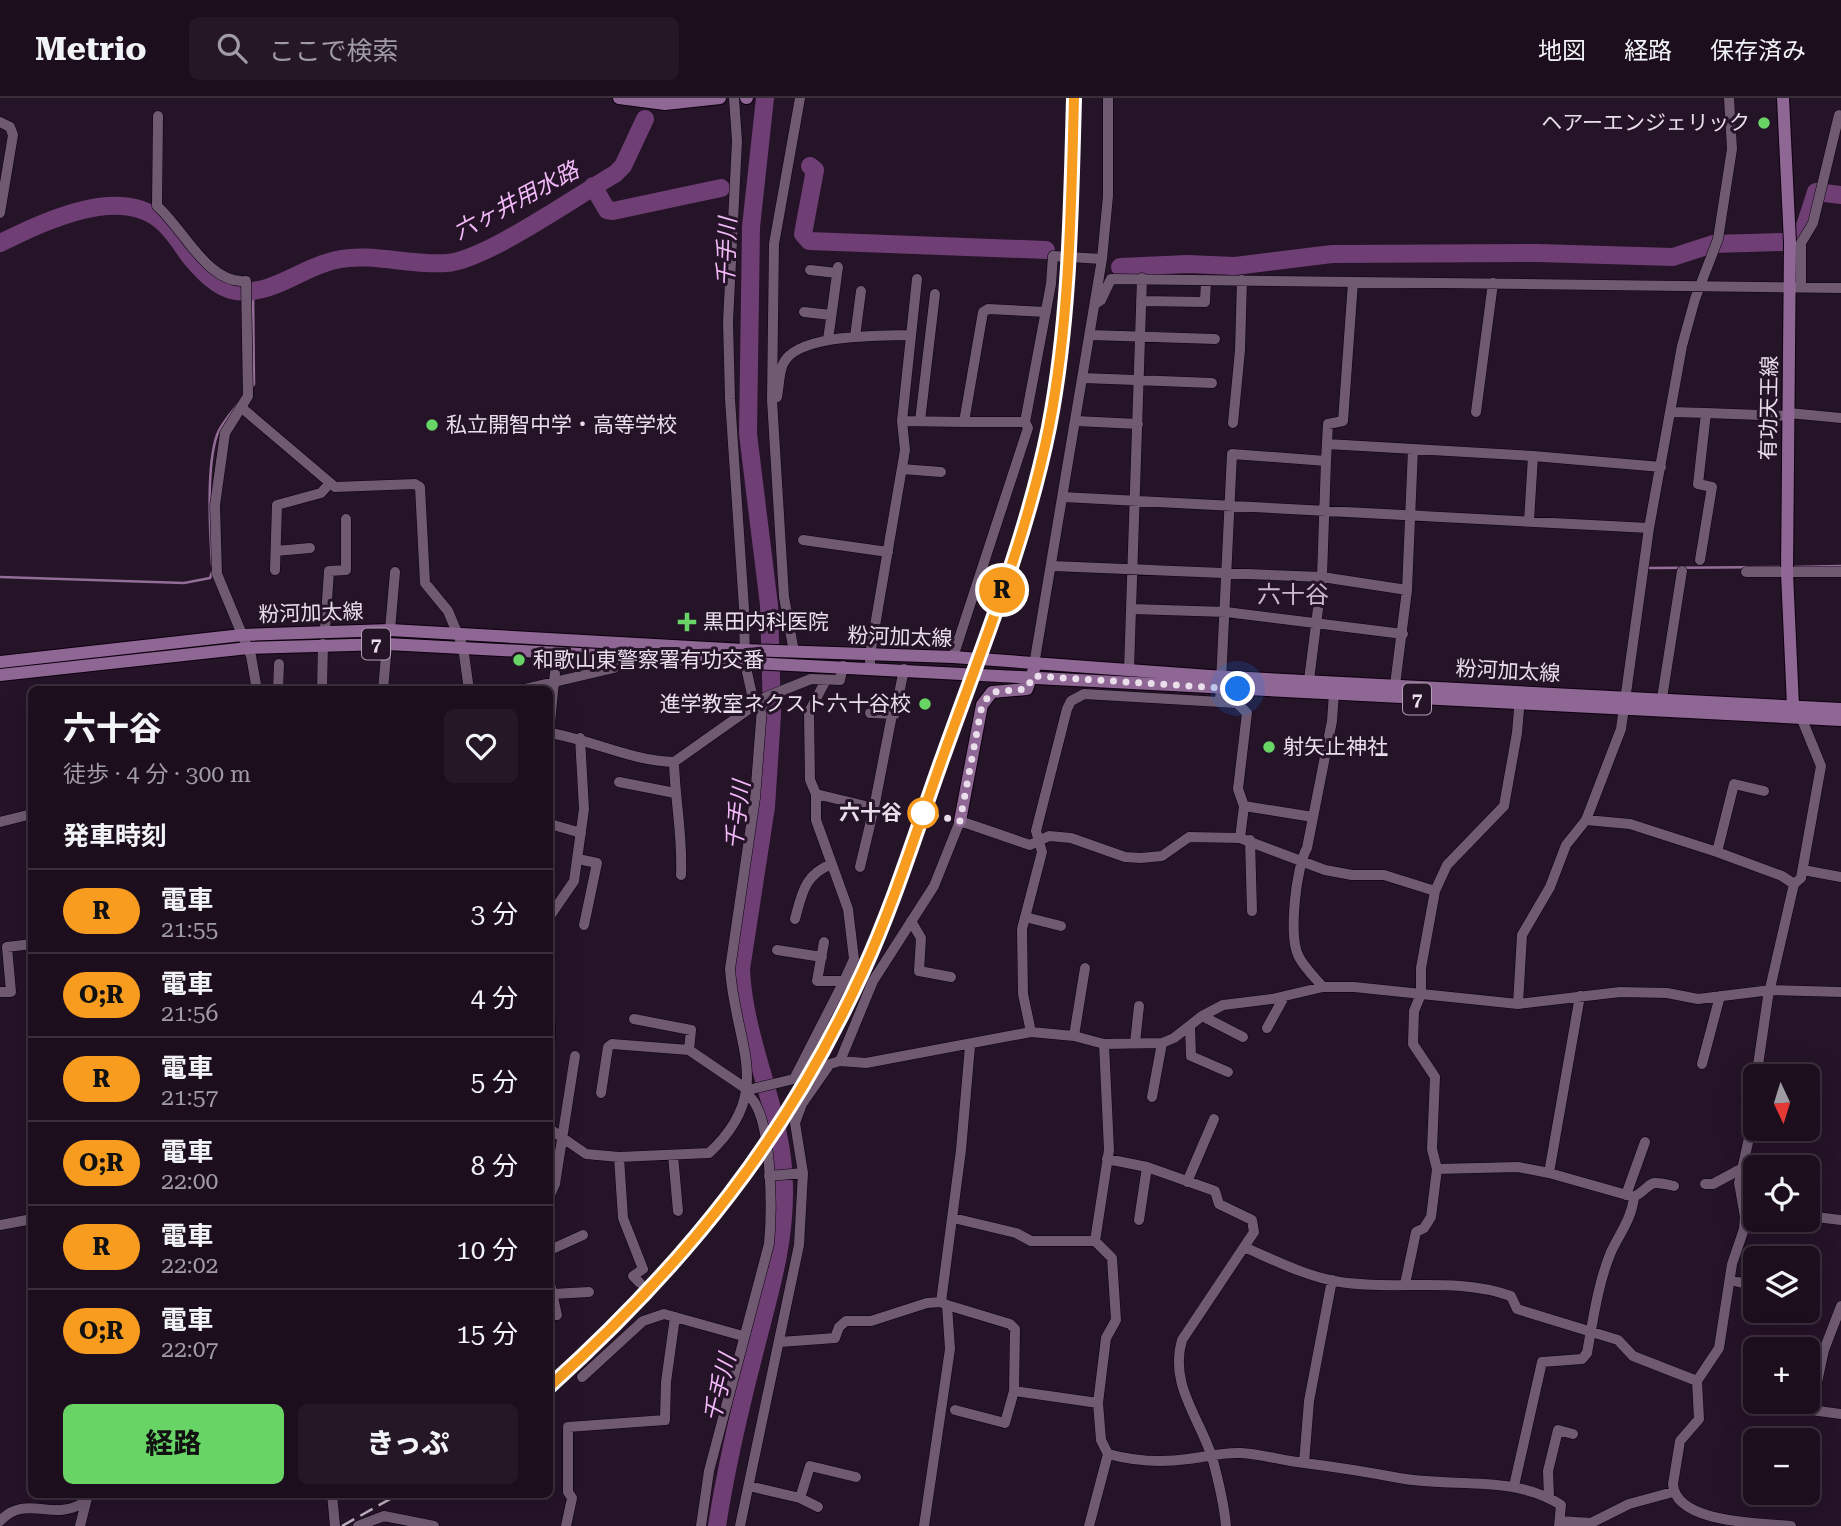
<!DOCTYPE html>
<html lang="ja">
<head>
<meta charset="utf-8">
<style>
  :root { --surface:#1c0e1d; --page:#251726; --text:#f1f3f6; --muted:#a09ca4; --line:#3a2e3b; --accent:#68d465 }
  body { margin:0; font-family:"Roboto Serif","Noto Sans JP",serif; background:var(--page); color:var(--text); height:100vh; display:flex; flex-direction:column; font-size:26px; white-space:nowrap }
  * { box-sizing:border-box; margin:0 }
  p { font-size:23px; color:var(--muted) }
  .icon { flex:none; width:38px; height:38px; fill:none; stroke:currentColor; stroke-width:2; stroke-linecap:round; stroke-linejoin:round }
  .map { position:relative; flex:1; overflow:hidden }
  .sheet { position:absolute; left:28px; top:588px; width:525px; height:812px; display:flex; flex-direction:column; background:var(--surface); border-radius:10px; box-shadow:0 7px 28px #0002,0 0 0 2px var(--line) }
  .sheet>* { flex:none }
  .badge { padding:0 14px; border-radius:23px; font-size:24px; line-height:46px }
  .needle { width:46px; rotate:176deg }
  .tools { position:absolute; left:1743px; top:966px; display:grid; gap:14px }
  .tools a { display:grid; place-items:center; width:77px; height:77px; border-radius:10px; background:var(--surface); box-shadow:0 7px 28px #0002,0 0 0 2px var(--line); font-size:35px }
  .you { position:absolute; width:35px; height:35px; margin:-18px; border:5px solid #fff; border-radius:50%; background:#1a73e8; box-shadow:0 0 0 10px #1a73e833 }
  .map>.badge { position:absolute; translate:-50% -50%; box-shadow:0 0 0 4px #fff }
  h2 { padding:0 35px; font-size:26px; line-height:63px }
  .round { display:grid; place-items:center; flex:none; width:74px; height:74px; border-radius:10px; background:var(--page) }
  .headline { display:flex; align-items:center; justify-content:space-between; height:119px; padding:0 35px }
  h1 { font-size:33px; font-weight:800; line-height:52px }
  .cta { display:flex; gap:14px; margin-top:auto; padding:14px 35px }
  .cta a { flex:1; height:80px; border-radius:10px; background:var(--accent); color:#111; font-size:28px; font-weight:800; line-height:80px; text-align:center }
  .cta a+a { background:var(--page); color:var(--text) }
  ul { padding:0; list-style:none }
  li { display:flex; align-items:center; gap:21px; height:84px; padding:0 35px; border-top:2px solid var(--line) }
  li div { flex:1 }
  li b { display:block; font-size:26px }
  li em { font-style:normal }
  li .badge { min-width:77px; font-weight:700; text-align:center }
  header { display:flex; align-items:center; gap:42px; box-sizing:border-box; height:98px; padding:0 35px; background:var(--surface); border-bottom:2px solid var(--line) }
  header strong { font-size:33px }
  nav { display:flex; gap:38px; margin-inline-start:auto; font-size:24px }
  .search { width:490px; height:63px; background:var(--page); display:flex; align-items:center; gap:18px; box-sizing:border-box; padding:0 24px; border-radius:10px; color:var(--muted); font-size:26px }
  .map>svg:first-child { display:block }
  .lines { fill:none; stroke-linecap:round; stroke-linejoin:round }
  .stream { stroke:#936e98; stroke-width:2.5 }
  .river { stroke:#6e3e74; stroke-width:18 }
  .minor-casing { stroke:#0d010f; stroke-width:11 }
  .major-casing { stroke:#0d010f; stroke-width:14 }
  .minor { stroke:#6f5a71; stroke-width:10 }
  .major { stroke:#8f6794; stroke-width:12 }
  .rail { stroke:#beb1bf; stroke-width:2.5; stroke-dasharray:14 7; stroke-linecap:butt }
  .line-casing { stroke:#fff; stroke-width:16 }
  .line { stroke:#f79c1f; stroke-width:10 }
  .walk { stroke:#eadeeb; stroke-width:7; stroke-dasharray:0 12.6 }
  .poi-dot { fill:#68d465; stroke:#251327; stroke-width:2.5 }
  .stop-dot { fill:#fff; stroke:#f79c1f; stroke-width:3.5 }
  .labels { text-anchor:middle; dominant-baseline:central; stroke-width:6; stroke-linejoin:round; paint-order:stroke }
  .shield { fill:#251327; stroke:#afa1b0; stroke-width:2 }
  .shield-label { font-size:19px; font-weight:bold; fill:#eadeeb }
  .poi-label { font-size:21px; fill:#eadeeb; stroke:#251327; text-anchor:start }
  .street-label { font-size:21px; fill:#eadeeb; stroke:#251327 }
  .stop-label { font-size:21px; font-weight:bold; fill:#eadeeb; stroke:#251327; text-anchor:end }
  .water-label { font-size:23px; font-style:italic; fill:#f2b9f9; stroke:#251327 }
  .quarter-label { font-size:24px; fill:#cdb6cf; stroke:#251327 }
</style>
</head>
<body>
<header>
<strong>Metrio</strong>
<div class="search"><svg class="icon" aria-label="search" viewBox="0 0 24 24"><circle cx="10" cy="10" r="6"/><path d="M15 15l6 6"/></svg>ここで検索</div>
<nav><a>地図</a><a>経路</a><a>保存済み</a></nav>
</header>
<div class="map">
<svg width="1841" height="1428" viewBox="0 0 1841 1428">
  <rect width="100%" height="100%" fill="#251327"/>
  <g class="lines">
    <path class="stream" d="M 251,290 L 254,286 L 253,193
      M 212,467 C 210,433 206,369 217,337 C 221,326 231,315 238,306
      M 1794,469 L 1841,468
      M 1650,470 L 1781,469
      M 0,479 L 184,485 L 210,480 L 212,474"/>
    <path class="river" d="M 810,68 L 815,72 L 803,136 L 809,143 L 1046,152
      M 593,88 L 607,112 L 613,113 L 721,90
      M 1797,139 L 1805,128 L 1816,94 L 1841,97
      M 0,145 C 42,125 116,87 160,122 C 172,131 181,146 190,159 C 201,172 218,191 236,193 C 272,198 302,169 336,162 C 371,154 411,168 447,165 C 486,162 576,98 615,76 L 623,68 L 645,21
      M 1120,169 L 1187,166 L 1235,168 L 1332,156 L 1537,155 L 1673,159 L 1713,146 L 1784,144
      M 717,1428 C 726,1370 739,1314 754,1256 C 768,1199 785,1149 784,1090 C 784,1015 744,946 741,871 L 766,709 L 772,617 L 769,507 L 748,336 L 751,129 L 765,0"/>
    <defs>
      <path id="minor" d="M 158,18 L 157,108 C 183,130 208,187 246,183 L 248,298 L 225,335 L 215,407 L 217,476 L 251,558 L 257,592
        M 0,24 L 10,29 L 13,37 L 0,115
        M 810,172 L 837,175
        M 1801,189 L 1801,145 L 1813,125 L 1839,17
        M 1141,203 L 1205,204 L 1206,182
        M 1095,206 L 1101,202 L 1111,181 L 1841,190
        M 804,214 L 831,217
        M 1090,237 L 1215,241
        M 855,239 L 861,193
        M 828,242 L 838,169
        M 1083,280 L 1212,285
        M 777,299 C 779,289 779,275 783,266 C 797,235 881,238 910,237
        M 242,310 L 335,389 L 415,386 L 420,389 L 425,485 L 448,513 L 463,549 L 469,592
        M 1476,314 L 1493,185
        M 1672,314 L 1706,315 L 1698,386 L 1712,389 L 1700,462
        M 1706,315 L 1789,318
        M 1789,315 L 1841,320
        M 902,323 L 917,181
        M 920,323 L 935,196
        M 1076,323 L 1138,326
        M 964,324 L 1025,324
        M 1233,325 L 1240,252 L 1242,182
        M 1327,346 L 1533,358 L 1661,369
        M 1326,363 L 1328,326 L 1343,323 L 1353,184
        M 902,371 L 941,374
        M 1063,399 L 1649,430
        M 1529,423 L 1533,358
        M 803,442 L 888,454
        M 276,453 L 310,450
        M 1052,468 L 1322,479 L 1407,492
        M 275,472 L 277,407 L 321,395 L 329,386
        M 1746,474 L 1841,474
        M 1132,511 L 1226,514 L 1403,536
        M 325,532 L 329,473 L 346,472 L 346,421
        M 390,532 L 395,474
        M 794,554 L 784,499 L 772,302 L 774,146 L 800,0
        M 953,559 L 1028,330 L 1025,324 L 1051,186 L 1053,158 L 1102,161
        M 1034,567 L 1102,161 L 1108,98 L 1108,0
        M 870,570 L 870,557 L 905,352 L 902,323 L 964,324 L 983,214 L 988,211 L 1046,214
        M 1129,572 L 1142,180
        M 1395,587 L 1407,492 L 1413,351
        M 278,592 L 279,566
        M 322,592 L 323,546
        M 383,592 L 387,546
        M 520,592 L 614,570 L 615,556
        M 1662,600 L 1682,473
        M 1220,604 L 1237,605 L 1247,615 L 1238,691 L 1244,708 L 1240,740
        M 870,615 L 895,616 L 904,571
        M 550,624 L 557,554
        M 550,635 C 592,642 632,663 674,664 L 766,599 L 811,581 L 840,582 L 843,568
        M 674,664 C 675,703 683,738 681,777
        M 619,684 L 675,695
        M 816,696 L 874,710 L 860,769
        M 1244,708 L 1313,719
        M 874,710 L 892,617
        M 1586,722 L 1630,726 L 1717,754 L 1782,778 L 1794,786
        M 0,724 L 32,716
        M 550,726 L 581,735
        M 1250,742 L 1252,813
        M 1717,754 L 1734,686 L 1764,693
        M 578,761 L 597,765 L 584,827
        M 1803,772 L 1841,779
        M 550,818 L 574,783 L 584,711 L 580,640
        M 1025,819 L 1061,828
        M 795,821 C 802,795 805,776 832,766
        M 911,823 L 921,840 L 919,873 L 951,879
        M 824,844 L 817,883 L 844,883 L 854,861 L 848,811 L 816,722 L 816,696 L 810,682 L 809,614 L 826,582
        M 777,852 L 822,859
        M 1323,889 C 1315,880 1304,869 1299,859 C 1288,839 1296,769 1307,750 L 1332,623 L 1334,595
        M 0,894 L 11,894 L 7,849 L 32,846
        M 1518,906 L 1522,837 L 1550,789 L 1566,747 L 1586,722 L 1621,631 L 1649,430 L 1682,248 L 1695,201 L 1718,141 L 1732,51 L 1729,0
        M 1202,918 L 1243,939
        M 634,921 L 691,932 L 689,952
        M 550,926 L 550,943
        M 1190,928 L 1191,958 L 1228,974
        M 1267,930 L 1284,899
        M 1031,934 L 1023,896 L 1022,831 L 1042,754 L 1036,733 L 1067,611 L 1071,603 L 1084,596 L 1220,604 L 1232,356 L 1326,363 L 1322,479 L 1309,582
        M 1074,938 L 1085,870
        M 1135,945 L 1139,908
        M 840,963 L 873,883 L 934,788 L 960,723 L 1030,747 L 1049,738 L 1071,740 L 1125,759 L 1141,760 L 1162,758 L 1189,739 L 1240,740 L 1325,772 L 1352,777 L 1384,777 L 1435,793
        M 1702,966 L 1720,898
        M 601,995 L 608,949 L 612,946 L 689,952 L 748,992 L 794,981 L 844,883
        M 1152,999 L 1162,945
        M 550,1031 L 586,1056 L 619,1059 L 709,1055 C 776,993 735,947 730,871 L 755,700 L 762,610 L 753,601 L 745,565 L 744,510 L 730,301 L 728,224 L 737,43 L 734,0
        M 673,1057 L 678,1113
        M 619,1059 L 623,1120 L 643,1171 L 633,1178 L 640,1185
        M 1107,1061 L 1147,1069 L 1215,1093 L 1219,1106 L 1252,1122 L 1254,1134 L 1182,1242 C 1169,1286 1199,1319 1212,1359 C 1218,1381 1224,1405 1226,1428
        M 1437,1071 L 1518,1069 L 1549,1075 L 1634,1099 C 1655,1087 1644,1081 1674,1088
        M 1549,1075 L 1580,898
        M 769,1078 L 803,1075
        M 1187,1084 L 1214,1021
        M 1705,1086 L 1713,1086 L 1739,1072
        M 550,1097 L 555,1086 L 575,958
        M 1626,1097 L 1645,1044
        M 1808,1118 L 1841,1122
        M 953,1120 L 1016,1135 L 1031,1143 L 1095,1143 L 1112,1160 L 1116,1222 L 1106,1240 L 1098,1305 L 1101,1342 L 1108,1356 L 1089,1428
        M 1139,1122 L 1147,1069
        M 0,1127 L 32,1121
        M 1095,1143 L 1109,1052 L 1104,946
        M 1244,1149 C 1274,1162 1307,1179 1340,1184 C 1397,1193 1455,1178 1511,1198 L 1517,1211 L 1618,1242 L 1633,1258 L 1697,1283
        M 550,1152 L 583,1137
        M 1730,1182 L 1755,1188
        M 550,1186 L 557,1217 L 550,1217
        M 1405,1186 L 1416,1134 L 1424,1130 L 1431,1119 L 1437,1071 L 1432,1051 L 1435,979 L 1413,946 L 1414,913 L 1421,896 L 1421,870 L 1435,793 L 1447,767 L 1504,708 L 1517,635 L 1520,599
        M 552,1196 L 589,1194
        M 947,1207 L 1010,1226 L 1015,1231 L 1014,1293 L 1005,1325 L 955,1312
        M 1841,1208 L 1824,1252 L 1811,1312 L 1841,1316
        M 780,1244 L 835,1240 L 839,1229 L 846,1223 L 871,1223 L 927,1205 L 941,1204
        M 1808,1271 L 1819,1272
        M 582,1279 L 643,1223 L 664,1216 L 743,1238
        M 1014,1293 L 1098,1305
        M 1108,1356 C 1134,1363 1161,1365 1188,1361 C 1205,1359 1223,1354 1241,1355 C 1262,1356 1283,1363 1304,1365 C 1336,1369 1367,1374 1399,1380 C 1452,1390 1512,1376 1561,1407 L 1559,1428
        M 1304,1365 L 1309,1303 L 1332,1182
        M 749,1388 L 800,1400 L 818,1409
        M 1514,1388 L 1542,1264 L 1582,1261 L 1587,1255 C 1593,1222 1598,1185 1611,1154 C 1620,1135 1632,1120 1634,1099
        M 332,1396 L 335,1428
        M 1549,1399 L 1548,1373 L 1558,1332 L 1573,1336
        M 800,1400 L 810,1368 L 856,1379
        M 0,1423 C 26,1395 54,1425 84,1404
        M 1560,1423 L 1591,1425 L 1629,1406 L 1673,1394
        M 80,1428 L 88,1396
        M 358,1428 L 384,1418 L 434,1428
        M 566,1428 L 572,1400 L 568,1394 L 568,1329 L 665,1322 L 666,1284 L 675,1219
        M 701,1428 L 709,1373 L 769,1146 C 772,1115 773,1016 748,997
        M 740,1428 L 799,1147 L 803,1075 L 795,1025 L 802,1006 L 830,966 L 840,963 L 866,965 L 1031,934 L 1074,938 L 1104,946 L 1162,945 L 1174,940 L 1202,918 L 1223,907 L 1272,901 L 1323,889 L 1354,889 L 1518,906 L 1620,894 L 1667,895 L 1698,901 L 1771,892 L 1841,894
        M 924,1428 L 950,1251 L 947,1207 L 941,1204 L 961,1052 L 970,948
        M 1791,1428 C 1763,1425 1675,1426 1673,1386 L 1680,1343 L 1699,1321 L 1697,1283 L 1719,1250 L 1732,1166 L 1744,1131 L 1745,1119 L 1739,1085 L 1749,1040 L 1746,1003 L 1758,967 L 1768,899 L 1794,786 L 1801,780 L 1821,668 L 1801,619"/>
      <path id="major" d="M 619,0 L 665,6 L 720,0
        M 746,0 L 747,0
        M 1783,0 L 1790,145 L 1787,475 L 1793,608 L 1797,613
        M 0,564 L 242,537 L 390,532 L 744,552 L 953,559 L 1210,578 L 1841,611
        M 0,577 L 248,550 L 387,546 L 1841,622
        M 960,723 L 982,607 L 992,594 L 1027,591 L 1034,571"/>
    </defs>
    <use href="#minor" class="minor-casing"/>
    <use href="#major" class="major-casing"/>
    <use href="#minor" class="minor"/>
    <use href="#major" class="major"/>
    <path class="rail" d="M 550,1288 C 687,1165 786,1041 863,873 C 897,799 920,720 948,644 C 993,523 1039,401 1059,273 C 1073,183 1071,90 1074,0
      M 342,1428 L 399,1396"/>
  </g>
  <g class="lines">
    <defs>
      <path id="line" d="M 550,1288 C 687,1164 786,1041 863,873 C 894,805 916,734 941,664 C 980,554 1026,444 1049,329 C 1070,221 1071,110 1074,0"/>
    </defs>
    <use href="#line" class="line-casing"/>
    <use href="#line" class="line"/>
    <path class="walk" d="M 923,715 L 960,723 L 982,607 L 992,594 L 1027,591 L 1033,578 L 1238,591"/>
  </g>
  <g class="poi-dot">
    <circle cx="1764" cy="25" r="7"/>
    <circle cx="432" cy="327" r="7"/>
    <path d="M683.5 513.5h7v7h7v7h-7v7h-7v-7h-7v-7h7z"/>
    <circle cx="519" cy="562" r="7"/>
    <circle cx="925" cy="606" r="7"/>
    <circle cx="1269" cy="649" r="7"/>
  </g>
  <circle class="stop-dot" cx="923" cy="715" r="14"/>
  <g class="labels">
    <g class="shield">
      <rect x="362" y="530.5" width="28" height="31" rx="5"/>
      <rect x="1403" y="585.5" width="28" height="31" rx="5"/>
    </g>
    <g class="shield-label">
      <text x="376" y="546">7</text>
      <text x="1417" y="601">7</text>
    </g>
    <g class="poi-label">
      <text x="1750" y="25" text-anchor="end">ヘアーエンジェリック</text>
      <text x="446" y="327">私立開智中学・高等学校</text>
      <text x="703" y="524">黒田内科医院</text>
      <text x="533" y="562">和歌山東警察署有功交番</text>
      <text x="911" y="606" text-anchor="end">進学教室ネクスト六十谷校</text>
      <text x="1283" y="649">射矢止神社</text>
    </g>
    <g class="street-label">
      <text transform="translate(1769 310) rotate(-89)">有功天王線</text>
      <text transform="translate(311 515) rotate(-2)">粉河加太線</text>
      <text transform="translate(900 539) rotate(2)">粉河加太線</text>
      <text transform="translate(1508 573) rotate(3)">粉河加太線</text>
    </g>
    <g class="stop-label">
      <text x="902" y="715">六十谷</text>
    </g>
    <g class="water-label">
      <text transform="translate(516 103) rotate(-28)">六ヶ井用水路</text>
      <text transform="translate(727 154) rotate(-88)">千手川</text>
      <text transform="translate(738 717) rotate(-83)">千手川</text>
      <text transform="translate(720 1290) rotate(-76)">千手川</text>
    </g>
    <g class="quarter-label">
      <text x="1293" y="497">六十谷</text>
    </g>
  </g>
</svg>
<div class="tools">
<a><svg class="needle" viewBox="-14 -14 28 28"><path d="M0-13l5 13h-10z" fill="#e53935"/><path d="M0 13l5-13h-10z" fill="#a09ca4"/></svg></a>
<a><svg class="icon" aria-label="locate" viewBox="0 0 24 24"><circle cx="12" cy="12" r="6"/><path d="M12 2v4M12 18v4M2 12h4M18 12h4"/></svg></a>
<a><svg class="icon" aria-label="layers" viewBox="0 0 24 24"><path d="M12 4l9 5-9 5-9-5zM3 14l9 5 9-5"/></svg></a>
<a>+</a>
<a>−</a>
</div>
<div class="you" style="left:1238px;top:591px"></div>
<b class="badge" style="left:1002px;top:492px;background:#f79c1f;color:#111">R</b>
<section class="sheet">
<div class="headline"><div><h1>六十谷</h1><p>徒歩 · 4 分 · 300 m</p></div><a class="round"><svg class="icon" aria-label="heart" viewBox="0 0 24 24"><path d="M12 20l-8-8c-3-5 5-10 8-4 3-6 11-1 8 4z"/></svg></a></div>
<h2>発車時刻</h2>
<ul>
<li><span class="badge" style="background:#f79c1f;color:#111">R</span><div><b>電車</b><p>21:55</p></div><em>3 分</em></li>
<li><span class="badge" style="background:#f79c1f;color:#111">O;R</span><div><b>電車</b><p>21:56</p></div><em>4 分</em></li>
<li><span class="badge" style="background:#f79c1f;color:#111">R</span><div><b>電車</b><p>21:57</p></div><em>5 分</em></li>
<li><span class="badge" style="background:#f79c1f;color:#111">O;R</span><div><b>電車</b><p>22:00</p></div><em>8 分</em></li>
<li><span class="badge" style="background:#f79c1f;color:#111">R</span><div><b>電車</b><p>22:02</p></div><em>10 分</em></li>
<li><span class="badge" style="background:#f79c1f;color:#111">O;R</span><div><b>電車</b><p>22:07</p></div><em>15 分</em></li>
</ul>
<div class="cta"><a>経路</a><a>きっぷ</a></div>
</section>
</div>
</body>
</html>
